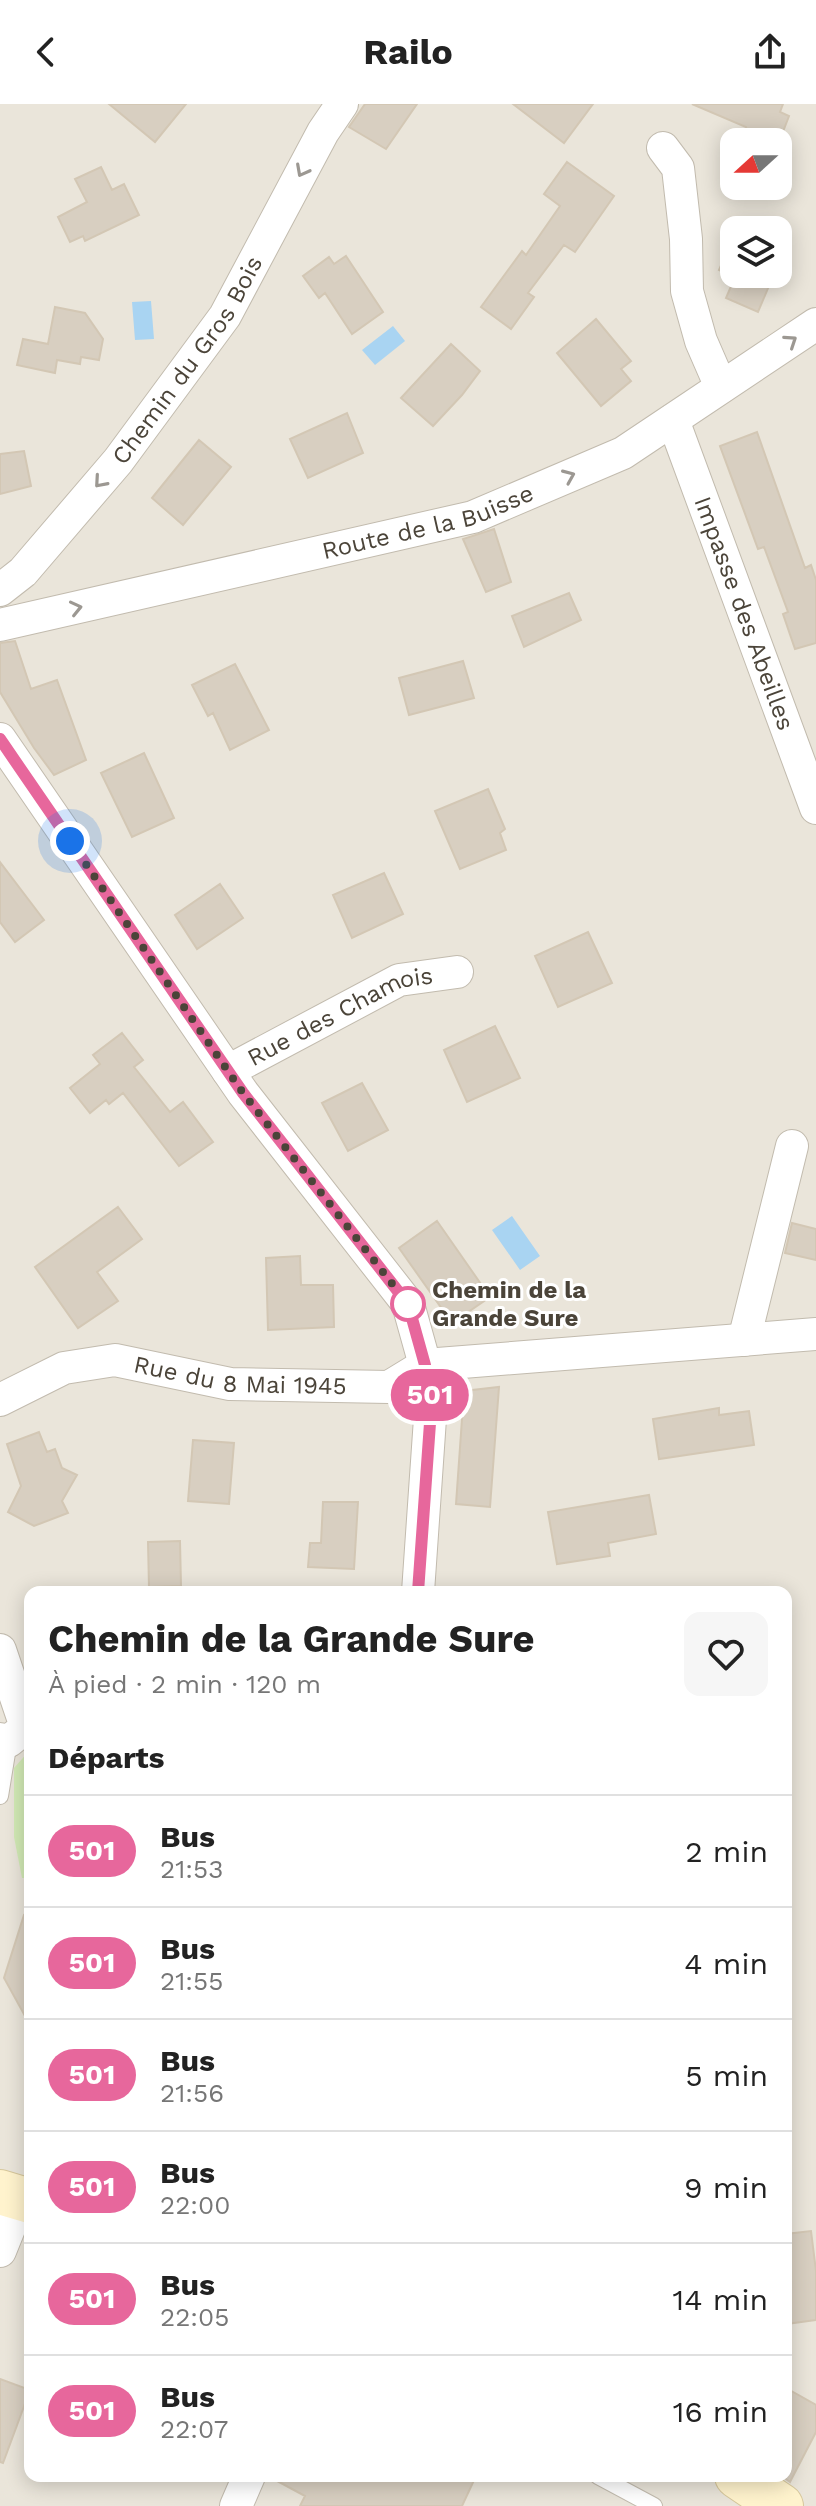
<!DOCTYPE html>
<html lang="fr">
<head>
<meta charset="utf-8">
<style>
  :root { --surface:#fff; --page:#f6f6f6; --text:#222; --muted:#767676; --line:#e0e0e0 }
  body { margin:0; font-family:"Work Sans",sans-serif; background:var(--page); color:var(--text); height:100vh; display:flex; flex-direction:column; font-size:30px; white-space:nowrap }
  * { box-sizing:border-box; margin:0 }
  p { font-size:26px; color:var(--muted) }
  .icon { flex:none; width:44px; height:44px; fill:none; stroke:currentColor; stroke-width:2; stroke-linecap:round; stroke-linejoin:round }
  .map { position:relative; flex:1; overflow:hidden }
  .details { position:absolute; left:24px; top:1482px; width:768px; height:896px; display:flex; flex-direction:column; background:var(--surface); border-radius:16px; box-shadow:0 4px 20px #0003 }
  .details>* { flex:none }
  .badge { padding:0 16px; border-radius:26px; font-size:28px; line-height:52px }
  .needle { width:52px; rotate:249deg }
  .buttons { position:absolute; left:720px; top:24px; display:grid; gap:16px }
  .buttons a { display:grid; place-items:center; width:72px; height:72px; border-radius:16px; background:var(--surface); box-shadow:0 4px 20px #0003; font-size:40px }
  .you { position:absolute; width:40px; height:40px; margin:-20px; border:6px solid #fff; border-radius:50%; background:#1a73e8; box-shadow:0 0 0 12px #1a73e833 }
  .map>.badge { position:absolute; translate:-50% -50%; box-shadow:0 0 0 4px #fff }
  h2 { padding:0 24px; font-size:30px; line-height:72px }
  .round { display:grid; place-items:center; flex:none; width:84px; height:84px; border-radius:16px; background:var(--page) }
  .head { display:flex; align-items:center; justify-content:space-between; height:136px; padding:0 24px }
  h1 { font-size:38px; font-weight:700; line-height:60px }
  ul { padding:0; list-style:none }
  li { display:flex; align-items:center; gap:24px; height:112px; padding:0 24px; border-top:2px solid var(--line) }
  li div { flex:1 }
  li b { display:block; font-size:30px }
  li em { font-style:normal }
  li .badge { min-width:88px; font-weight:700; text-align:center }
  header { display:flex; justify-content:space-between; align-items:center; height:104px; padding:0 24px; background:var(--surface); font-size:36px; font-weight:700 }
  .map>svg:first-child { display:block }
  .residential { fill:#eae5da; fill-rule:evenodd }
  .green { fill:#d2eab5 }
  .water { fill:#a9d4f2 }
  .building { fill:#d8cfc1; stroke:#d3c7b4; stroke-width:2 }
  .lines { fill:none; stroke-linecap:round; stroke-linejoin:round }
  .lane-casing { stroke:#c2bbae; stroke-width:18 }
  .street-casing { stroke:#c2bbae; stroke-width:34 }
  .secondary-casing { stroke:#d6c79b; stroke-width:46 }
  .lane { stroke:#fff; stroke-width:16 }
  .street { stroke:#fff; stroke-width:32 }
  .secondary { stroke:#fff3cd; stroke-width:44 }
  .oneway { stroke:#9c9892 }
  .line-casing { stroke:#fff; stroke-width:18 }
  .line { stroke:#e7679c; stroke-width:12 }
  .walk { stroke:#4b4439; stroke-width:8; stroke-dasharray:0 14.4 }
  .stop-dot { fill:#fff; stroke:#e7679c; stroke-width:4 }
  .labels { text-anchor:middle; dominant-baseline:central; stroke-width:6; stroke-linejoin:round; paint-order:stroke }
  .street-label { font-size:24px; fill:#4b4439; stroke:#fff }
  .stop-label { font-size:24px; font-weight:bold; fill:#4b4439; stroke:#fff; text-anchor:start }
</style>
</head>
<body>
<header><svg class="icon" aria-label="back" viewBox="0 0 24 24"><path d="M15 5l-7 7 7 7"/></svg>Railo<svg class="icon" aria-label="share" viewBox="0 0 24 24"><path d="M12 15V3M7 8l5-5 5 5M5 13v7h14v-7"/></svg></header>
<div class="map">
<svg width="816" height="2402" viewBox="0 0 816 2402">
  <rect width="100%" height="100%" fill="#f6f3ec"/>
  <path class="residential" d="M 0,0 L 816,0 L 816,2402 L 0,2402 ZM 734,38 L 778,38 L 778,82 L 734,82 ZM 734,126 L 778,126 L 778,170 L 734,170 ZM 30,1488 L 786,1488 L 786,2372 L 30,2372 Z"/>
  <path class="green" d="M 30,1646 L 30,1774 L 22,1774 L 14,1733 L 14,1664 Z"/>
  <path class="water" d="M 151,197 L 154,235 L 135,236 L 132,198 Z
    M 393,222 L 405,237 L 375,261 L 362,246 Z
    M 512,1112 L 540,1152 L 520,1166 L 492,1126 Z"/>
  <path class="building" d="M 109,0 L 186,0 L 155,38 Z
    M 365,0 L 417,0 L 386,45 L 349,23 Z
    M 513,0 L 593,0 L 564,39 Z
    M 692,0 L 783,0 L 780,8 L 789,12 L 779,38 L 741,38 L 746,23 Z
    M 567,58 L 614,92 L 575,148 L 564,141 L 528,189 L 534,193 L 511,225 L 481,203 L 522,147 L 526,151 L 560,102 L 544,90 Z
    M 101,63 L 112,86 L 124,80 L 139,111 L 85,137 L 83,132 L 70,138 L 58,113 L 87,98 L 75,75 Z
    M 734,132 L 734,170 L 774,170 L 758,208 L 726,194 L 735,173 L 719,166 Z
    M 346,152 L 383,208 L 352,230 L 325,189 L 319,194 L 303,172 L 329,153 L 334,160 Z
    M 55,203 L 85,209 L 103,235 L 99,256 L 81,253 L 80,260 L 57,256 L 55,269 L 17,261 L 23,235 L 48,240 Z
    M 596,215 L 631,257 L 621,265 L 631,277 L 601,302 L 557,249 Z
    M 451,240 L 480,267 L 462,291 L 433,322 L 401,294 Z
    M 347,309 L 363,349 L 308,374 L 290,335 Z
    M 757,328 L 805,464 L 811,461 L 816,476 L 816,539 L 795,545 L 783,510 L 788,508 L 764,443 L 758,445 L 720,342 Z
    M 199,336 L 231,363 L 183,421 L 152,394 Z
    M 24,347 L 31,382 L 0,390 L 0,350 Z
    M 494,425 L 511,478 L 486,488 L 463,435 Z
    M 569,489 L 581,516 L 524,543 L 512,512 Z
    M 15,537 L 31,585 L 57,576 L 86,656 L 54,671 L 34,644 L 0,588 L 0,539 Z
    M 463,557 L 474,594 L 409,611 L 399,574 Z
    M 235,560 L 269,626 L 230,646 L 213,609 L 208,612 L 192,581 Z
    M 144,649 L 174,714 L 132,733 L 101,669 Z
    M 488,685 L 505,725 L 500,729 L 506,746 L 460,765 L 435,707 Z
    M 0,758 L 44,816 L 15,838 L 0,818 Z
    M 384,769 L 403,810 L 352,834 L 333,791 Z
    M 220,780 L 243,814 L 197,845 L 175,811 Z
    M 588,828 L 612,879 L 558,903 L 535,852 Z
    M 495,922 L 520,974 L 467,998 L 444,946 Z
    M 122,929 L 143,956 L 134,963 L 170,1008 L 183,998 L 213,1038 L 179,1062 L 123,989 L 109,1000 L 106,996 L 90,1009 L 70,984 L 100,960 L 93,951 Z
    M 362,979 L 388,1026 L 348,1047 L 322,999 Z
    M 118,1103 L 142,1135 L 97,1168 L 118,1197 L 78,1224 L 35,1163 Z
    M 437,1117 L 490,1193 L 452,1219 L 399,1144 Z
    M 792,1119 L 816,1125 L 816,1156 L 785,1149 Z
    M 300,1152 L 301,1181 L 333,1181 L 334,1223 L 268,1226 L 266,1154 Z
    M 499,1283 L 490,1403 L 456,1400 L 464,1287 Z
    M 719,1304 L 719,1311 L 749,1307 L 754,1341 L 659,1355 L 653,1315 Z
    M 39,1328 L 47,1348 L 55,1345 L 62,1364 L 77,1371 L 62,1397 L 68,1409 L 34,1422 L 8,1408 L 21,1382 L 7,1340 Z
    M 193,1336 L 234,1339 L 229,1400 L 188,1397 Z
    M 649,1391 L 656,1430 L 608,1439 L 610,1452 L 557,1460 L 548,1408 Z
    M 323,1398 L 358,1398 L 354,1465 L 308,1463 L 310,1439 L 321,1439 Z
    M 180,1437 L 181,1482 L 149,1483 L 148,1438 Z
    M 24,1811 L 30,1812 L 30,1921 L 4,1874 Z
    M 811,2127 L 816,2167 L 816,2216 L 786,2220 L 786,2130 Z
    M 0,2275 L 30,2286 L 3,2359 L 0,2358 Z
    M 786,2284 L 816,2301 L 816,2328 L 790,2378 L 786,2375 Z
    M 268,2372 L 476,2372 L 462,2402 L 300,2402 L 305,2392 Z"/>
  <g class="lines">
    <defs>
      <path id="lane" d="M 0,1692 L 9,1637
        M 598,2372 L 654,2402"/>
      <g id="street">
        <path d="M 663,44 L 678,64 L 686,135 L 687,187 L 701,237 L 721,283"/>
        <path id="s1" d="M 673,316 L 816,704"/>
        <path id="s2" d="M 0,486 L 23,468 L 118,357 L 225,212 L 323,28 L 342,0"/>
        <path id="s3" d="M 0,521 L 473,413 L 623,349 L 816,220"/>
        <path d="M 0,635 L 243,989 L 408,1200 L 425,1261 L 431,1300 L 418,1488"/>
        <path id="s4" d="M 228,967 L 399,876 L 457,868"/>
        <path d="M 744,1236 L 792,1042"/>
        <path id="s5" d="M 0,1296 L 64,1264 L 115,1256 L 230,1280 L 389,1283 L 425,1261 L 816,1230"/>
        <path d="M 0,1546 L 26,1623 L 9,1637 L 0,1635"/>
        <path d="M 0,2147 L 21,2095"/>
        <path d="M 236,2402 L 249,2372"/>
      </g>
      <path id="secondary" d="M 0,2088 L 30,2097
        M 737,2372 L 781,2402"/>
    </defs>
    <use href="#lane" class="lane-casing"/>
    <use href="#street" class="street-casing"/>
    <use href="#secondary" class="secondary-casing"/>
    <use href="#lane" class="lane"/>
    <use href="#street" class="street"/>
    <use href="#secondary" class="secondary"/>
  </g>
  <defs><path id="oneway-chevron" d="M-2-3.5L2.5 0L-2 3.5" fill="none" stroke-width="1.6" stroke-linecap="round" stroke-linejoin="round" transform="scale(2)"/></defs>
  <g class="oneway">
    <use href="#oneway-chevron" transform="translate(302 67) rotate(118)"/>
    <use href="#oneway-chevron" transform="translate(791 237) rotate(-34)"/>
    <use href="#oneway-chevron" transform="translate(569 372) rotate(-23)"/>
    <use href="#oneway-chevron" transform="translate(100 378) rotate(131)"/>
    <use href="#oneway-chevron" transform="translate(76 504) rotate(-13)"/>
  </g>
  <g class="lines">
    <defs>
      <path id="line" d="M 0,635 L 243,989 L 408,1200 L 425,1261 L 431,1305 L 418,1488"/>
    </defs>
    <use href="#line" class="line-casing"/>
    <use href="#line" class="line"/>
    <path class="walk" d="M 70,737 L 243,989 L 408,1200"/>
  </g>
  <circle class="stop-dot" cx="408" cy="1200" r="16"/>
  <g class="labels">
    <g class="street-label">
      <text stroke="none"><textPath href="#s2" startOffset="298">Chemin du Gros Bois</textPath></text>
      <text stroke="none"><textPath href="#s3" startOffset="440">Route de la Buisse</textPath></text>
      <text stroke="none"><textPath href="#s1" startOffset="206">Impasse des Abeilles</textPath></text>
      <text stroke="none"><textPath href="#s4" startOffset="126">Rue des Chamois</textPath></text>
      <text stroke="none"><textPath href="#s5" startOffset="250">Rue du 8 Mai 1945</textPath></text>
    </g>
    <g class="stop-label">
      <text x="432" y="1186">Chemin de la<tspan x="432" dy="28">Grande Sure</tspan></text>
    </g>
  </g>
</svg>
<div class="buttons">
<a><svg class="needle" viewBox="-14 -14 28 28"><path d="M0-13l5 13h-10z" fill="#e53935"/><path d="M0 13l5-13h-10z" fill="#767676"/></svg></a>
<a><svg class="icon" aria-label="layers" viewBox="0 0 24 24"><path d="M12 4l9 5-9 5-9-5zM3 14l9 5 9-5"/></svg></a>
</div>
<div class="you" style="left:70px;top:737px"></div>
<b class="badge" style="left:430px;top:1291px;background:#e7679c;color:#fff">501</b>
<section class="details">
<div class="head"><div><h1>Chemin de la Grande Sure</h1><p>À pied · 2 min · 120 m</p></div><a class="round"><svg class="icon" aria-label="heart" viewBox="0 0 24 24"><path d="M12 20l-8-8c-3-5 5-10 8-4 3-6 11-1 8 4z"/></svg></a></div>
<h2>Départs</h2>
<ul>
<li><span class="badge" style="background:#e7679c;color:#fff">501</span><div><b>Bus</b><p>21:53</p></div><em>2 min</em></li>
<li><span class="badge" style="background:#e7679c;color:#fff">501</span><div><b>Bus</b><p>21:55</p></div><em>4 min</em></li>
<li><span class="badge" style="background:#e7679c;color:#fff">501</span><div><b>Bus</b><p>21:56</p></div><em>5 min</em></li>
<li><span class="badge" style="background:#e7679c;color:#fff">501</span><div><b>Bus</b><p>22:00</p></div><em>9 min</em></li>
<li><span class="badge" style="background:#e7679c;color:#fff">501</span><div><b>Bus</b><p>22:05</p></div><em>14 min</em></li>
<li><span class="badge" style="background:#e7679c;color:#fff">501</span><div><b>Bus</b><p>22:07</p></div><em>16 min</em></li>
</ul>
</section>
</div>
</body>
</html>
